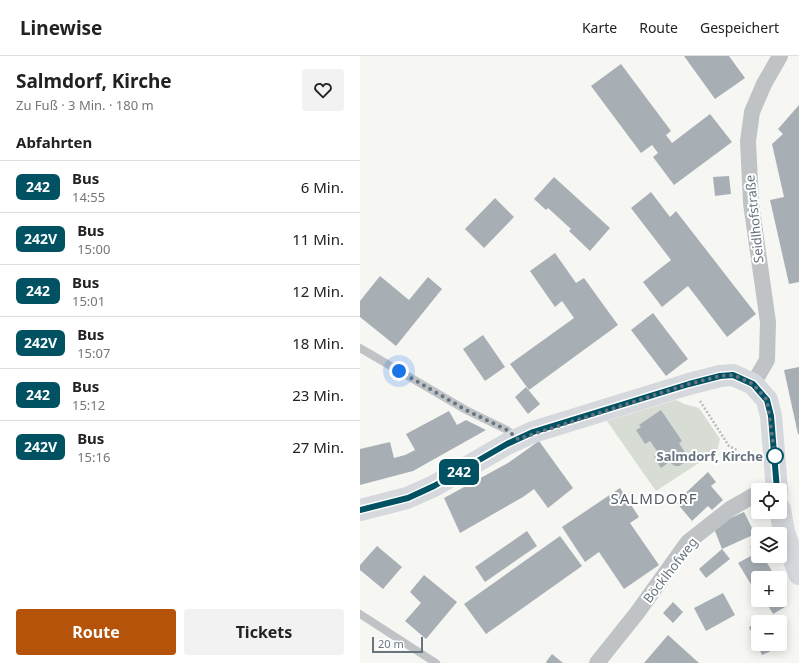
<!DOCTYPE html>
<html lang="de">
<head>
<meta charset="utf-8">
<style>
  :root { --surface:#fff; --page:#f2f2f2; --text:#222; --muted:#767676; --line:#e0e0e0; --accent:#b45309 }
  body { margin:0; font-family:"Noto Sans",sans-serif; background:var(--page); color:var(--text); height:100vh; display:flex; flex-direction:column; font-size:15px; white-space:nowrap }
  * { box-sizing:border-box; margin:0 }
  p { font-size:13px; color:var(--muted) }
  .icon { flex:none; width:22px; height:22px; fill:none; stroke:currentColor; stroke-width:2; stroke-linecap:round; stroke-linejoin:round }
  .map { position:relative; flex:1; overflow:hidden }
  .panel { display:flex; flex-direction:column; background:var(--surface); width:360px }
  .panel>* { flex:none }
  .badge { padding:0 8px; border-radius:6px; font-size:14px; line-height:26px }
  .buttons { position:absolute; left:391px; top:427px; display:grid; gap:8px }
  .buttons a { display:grid; place-items:center; width:36px; height:36px; border-radius:4px; background:var(--surface); box-shadow:0 2px 10px #0003; font-size:20px }
  .scale { position:absolute; left:12px; bottom:10px; width:51px; box-sizing:border-box; padding-left:4px; border:2px solid #677581; border-top:0; font-size:11px; line-height:14px; white-space:nowrap; color:#677581; -webkit-text-stroke:3px #fff; paint-order:stroke }
  .you { position:absolute; width:20px; height:20px; margin:-10px; border:3px solid #fff; border-radius:50%; background:#1a73e8; box-shadow:0 0 0 6px #1a73e833 }
  .map>.badge { position:absolute; translate:-50% -50%; box-shadow:0 0 0 2px #fff }
  h2 { padding:0 16px; font-size:15px; line-height:36px }
  .round { display:grid; place-items:center; flex:none; width:42px; height:42px; border-radius:4px; background:var(--page) }
  .head { display:flex; align-items:center; justify-content:space-between; height:68px; padding:0 16px }
  h1 { font-size:19px; font-weight:700; line-height:30px }
  .action { display:flex; gap:8px; margin-top:auto; padding:8px 16px }
  .action a { flex:1; height:46px; border-radius:4px; background:var(--accent); color:#fff; font-size:16px; font-weight:700; line-height:46px; text-align:center }
  .action a+a { background:var(--page); color:var(--text) }
  ul { padding:0; list-style:none }
  li { display:flex; align-items:center; gap:12px; height:52px; padding:0 16px; border-top:1px solid var(--line) }
  li div { flex:1 }
  li b { display:block; font-size:15px }
  li em { font-style:normal }
  li .badge { min-width:44px; font-weight:700; text-align:center }
  header { display:flex; align-items:center; gap:24px; box-sizing:border-box; height:56px; padding:0 20px; background:var(--surface); border-bottom:1px solid var(--line) }
  header strong { font-size:19px }
  nav { display:flex; gap:22px; margin-inline-start:auto; font-size:14px }
  main { display:flex; flex:1; min-height:0 }
  .map>svg:first-child { display:block }
  .green { fill:#d7dcd4 }
  .building { fill:#a8afb4 }
  .lines { fill:none; stroke-linecap:round; stroke-linejoin:round }
  .path { stroke:#b9bcbe; stroke-width:2.5; stroke-dasharray:2 2; stroke-linecap:butt }
  .lane { stroke:#bfc3c6; stroke-width:8 }
  .street { stroke:#bfc3c6; stroke-width:16 }
  .secondary { stroke:#d5d8dc; stroke-width:22 }
  .line-casing { stroke:#fff; stroke-width:9 }
  .line { stroke:#005262; stroke-width:6 }
  .walk { stroke:#677581; stroke-width:4; stroke-dasharray:0 7.2 }
  .stop-dot { fill:#fff; stroke:#005262; stroke-width:2 }
  .labels { text-anchor:middle; dominant-baseline:central; stroke-width:4; stroke-linejoin:round; paint-order:stroke }
  .street-label { font-size:13px; fill:#677581; stroke:#fff }
  .stop-label { font-size:13px; font-weight:bold; fill:#677581; stroke:#fff; text-anchor:end }
  .quarter-label { font-size:15px; letter-spacing:1px; fill:#545e67; stroke:#fff }
</style>
</head>
<body>
<header>
<strong>Linewise</strong>
<nav><a>Karte</a><a>Route</a><a>Gespeichert</a></nav>
</header>
<main>
<section class="panel">
<div class="head"><div><h1>Salmdorf, Kirche</h1><p>Zu Fuß · 3 Min. · 180 m</p></div><a class="round"><svg class="icon" aria-label="heart" viewBox="0 0 24 24"><path d="M12 20l-8-8c-3-5 5-10 8-4 3-6 11-1 8 4z"/></svg></a></div>
<h2>Abfahrten</h2>
<ul>
<li><span class="badge" style="background:#005262;color:#fff">242</span><div><b>Bus</b><p>14:55</p></div><em>6 Min.</em></li>
<li><span class="badge" style="background:#005262;color:#fff">242V</span><div><b>Bus</b><p>15:00</p></div><em>11 Min.</em></li>
<li><span class="badge" style="background:#005262;color:#fff">242</span><div><b>Bus</b><p>15:01</p></div><em>12 Min.</em></li>
<li><span class="badge" style="background:#005262;color:#fff">242V</span><div><b>Bus</b><p>15:07</p></div><em>18 Min.</em></li>
<li><span class="badge" style="background:#005262;color:#fff">242</span><div><b>Bus</b><p>15:12</p></div><em>23 Min.</em></li>
<li><span class="badge" style="background:#005262;color:#fff">242V</span><div><b>Bus</b><p>15:16</p></div><em>27 Min.</em></li>
</ul>
<div class="action"><a>Route</a><a>Tickets</a></div>
</section>
<div class="map">
<svg width="439" height="607" viewBox="0 0 439 607">
  <rect width="100%" height="100%" fill="#f6f6f3"/>
  <path class="green" d="M 316,344 L 324,348 L 339,352 L 360,383 L 357,395 L 296,435 L 247,365 Z"/>
  <path class="building" d="M 324,0 L 369,0 L 385,22 L 355,43 Z
    M 261,8 L 311,75 L 306,79 L 312,87 L 350,58 L 372,86 L 314,129 L 293,101 L 298,97 L 292,89 L 281,97 L 231,30 Z
    M 439,49 L 439,226 L 429,228 L 410,144 L 424,141 L 412,88 L 423,78 L 418,73 Z
    M 369,120 L 371,138 L 355,140 L 353,121 Z
    M 194,121 L 250,172 L 230,195 L 209,175 L 211,173 L 188,152 L 186,154 L 174,143 Z
    M 291,136 L 310,161 L 316,155 L 396,258 L 367,281 L 328,230 L 302,251 L 283,226 L 311,204 L 271,152 Z
    M 135,142 L 154,161 L 124,192 L 105,173 Z
    M 195,197 L 216,227 L 224,222 L 258,269 L 169,334 L 150,308 L 214,262 L 202,245 L 195,251 L 170,215 Z
    M 20,220 L 49,244 L 68,221 L 82,233 L 36,290 L 0,261 L 0,245 Z
    M 293,257 L 328,303 L 306,320 L 271,274 Z
    M 123,279 L 145,311 L 125,325 L 103,293 Z
    M 439,311 L 439,378 L 438,378 L 424,314 Z
    M 166,331 L 180,348 L 168,358 L 155,341 Z
    M 301,354 L 322,385 L 319,387 L 326,398 L 325,406 L 319,410 L 315,410 L 309,406 L 301,412 L 294,401 L 299,398 L 290,385 L 285,388 L 276,374 L 281,371 L 279,369 Z
    M 89,355 L 97,369 L 106,364 L 126,374 L 53,415 L 0,429 L 0,393 L 30,386 L 34,402 L 45,399 L 55,394 L 46,378 Z
    M 179,385 L 213,432 L 188,452 L 174,433 L 163,441 L 100,477 L 84,442 L 148,407 Z
    M 348,416 L 356,426 L 351,430 L 363,444 L 352,454 L 348,450 L 332,465 L 316,446 Z
    M 260,432 L 279,461 L 270,467 L 299,509 L 264,533 L 239,496 L 225,506 L 202,471 Z
    M 384,456 L 395,478 L 362,493 L 353,470 Z
    M 167,475 L 177,490 L 125,526 L 115,511 Z
    M 200,480 L 222,510 L 126,578 L 104,548 Z
    M 398,487 L 398,495 L 394,497 L 390,491 Z
    M 17,490 L 42,511 L 23,533 L 0,514 L 0,509 Z
    M 362,493 L 370,503 L 346,522 L 339,513 Z
    M 398,496 L 398,500 L 403,500 L 416,522 L 398,522 L 398,533 L 395,535 L 378,507 Z
    M 64,519 L 97,546 L 66,583 L 45,565 L 61,547 L 50,536 Z
    M 363,537 L 375,559 L 346,575 L 334,552 Z
    M 405,544 L 420,544 L 425,551 L 413,558 Z
    M 313,546 L 323,556 L 313,567 L 303,557 Z
    M 413,560 L 416,566 L 400,566 Z
    M 398,567 L 398,588 L 420,588 L 420,574 L 427,588 L 402,599 L 389,571 Z
    M 308,579 L 339,607 L 284,607 Z
    M 192,598 L 203,607 L 187,607 L 186,606 Z"/>
  <g class="lines">
    <path class="path" d="M 340,345 L 369,390 L 378,395"/>
    <path class="lane" d="M 0,292 L 106,354 L 147,374 L 157,382
      M 0,558 L 76,607"/>
    <path class="street" d="M 393,328 L 407,304 L 408,266 L 391,147 L 388,85 L 392,56 L 404,28 L 420,0
      M 237,607 L 277,557 L 328,486 L 370,453 L 398,437"/>
    <path class="secondary" d="M 420,453 L 424,476 L 439,518
      M 0,454 L 47,442 L 74,430 L 147,388 L 173,376 L 329,328 L 360,320 L 373,319 L 393,328 L 407,344 L 411,360 L 417,434"/>
  </g>
  <g class="lines">
    <defs>
      <path id="line" d="M 0,454 L 48,442 L 74,430 L 147,388 L 173,376 L 329,328 L 360,320 L 373,319 L 393,328 L 407,344 L 411,360 L 417,434"/>
    </defs>
    <use href="#line" class="line-casing"/>
    <use href="#line" class="line"/>
    <path class="walk" d="M 39,315 L 106,354 L 147,374 L 158,383 L 329,328 L 360,320 L 373,319 L 393,328 L 407,344 L 415,400"/>
  </g>
  <circle class="stop-dot" cx="415" cy="400" r="8"/>
  <g class="labels">
    <g class="street-label">
      <text transform="translate(394 163) rotate(-96)">Seidlhofstraße</text>
      <text transform="translate(310 514) rotate(-52)">Böcklhofweg</text>
    </g>
    <g class="stop-label">
      <text x="403" y="400">Salmdorf, Kirche</text>
    </g>
    <g class="quarter-label">
      <text x="294" y="442">SALMDORF</text>
    </g>
  </g>
</svg>
<div class="buttons">
<a><svg class="icon" aria-label="locate" viewBox="0 0 24 24"><circle cx="12" cy="12" r="6"/><path d="M12 2v4M12 18v4M2 12h4M18 12h4"/></svg></a>
<a><svg class="icon" aria-label="layers" viewBox="0 0 24 24"><path d="M12 4l9 5-9 5-9-5zM3 14l9 5 9-5"/></svg></a>
<a>+</a>
<a>−</a>
</div>
<div class="scale">20 m</div>
<div class="you" style="left:39px;top:315px"></div>
<b class="badge" style="left:99px;top:416px;background:#005262;color:#fff">242</b>
</div>
</main>
</body>
</html>
